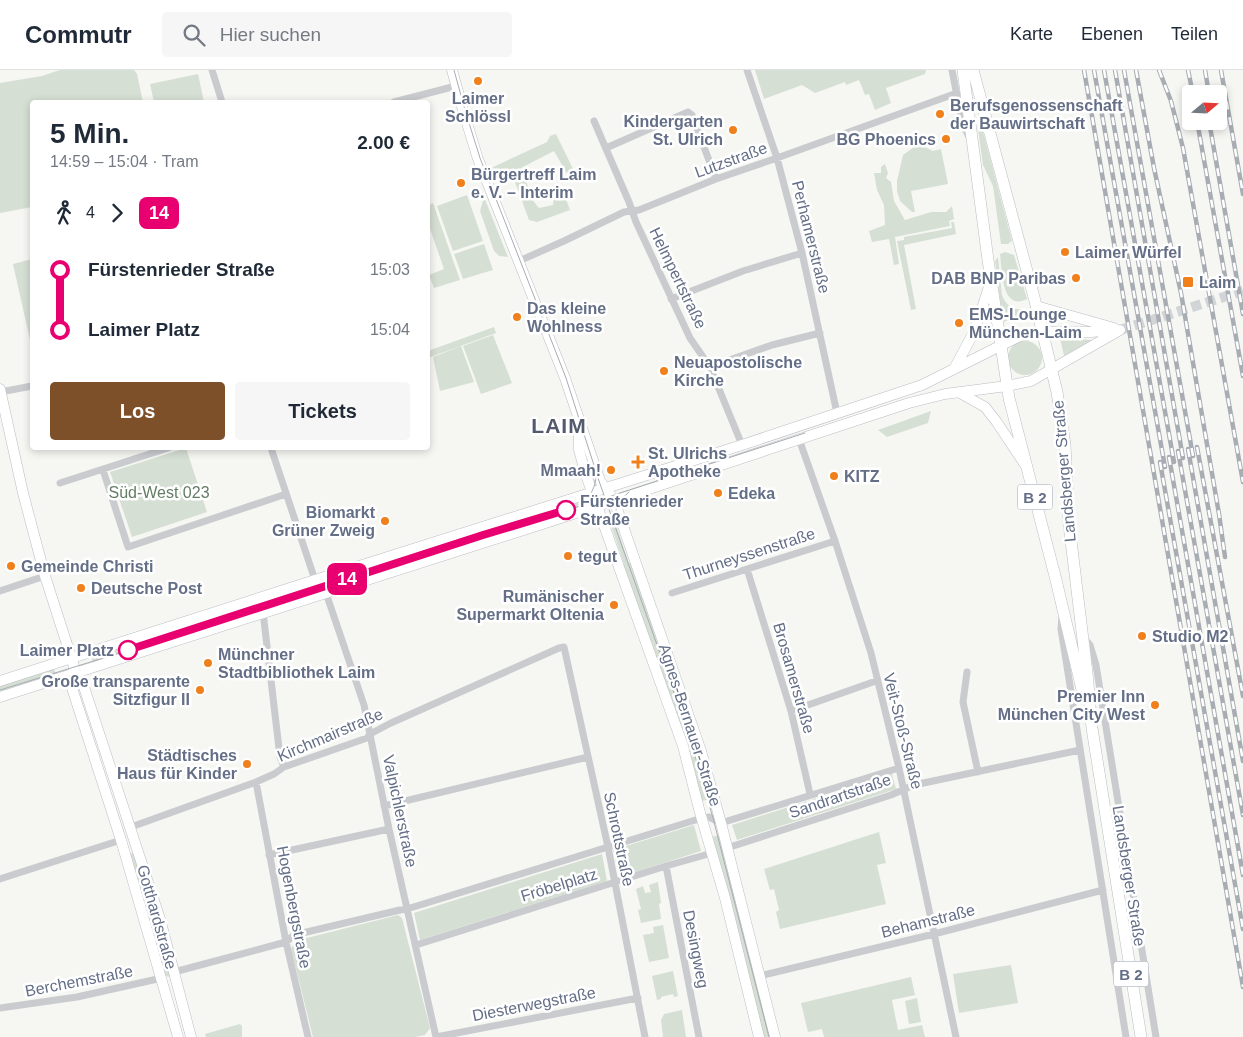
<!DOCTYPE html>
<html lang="de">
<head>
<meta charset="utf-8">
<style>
  :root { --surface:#fff; --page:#f6f6f7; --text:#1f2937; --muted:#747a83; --line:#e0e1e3; --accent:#7d502a }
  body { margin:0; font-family:Arial,sans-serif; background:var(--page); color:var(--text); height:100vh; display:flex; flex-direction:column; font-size:19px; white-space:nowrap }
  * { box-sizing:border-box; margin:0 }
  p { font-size:16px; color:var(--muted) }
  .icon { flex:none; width:28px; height:28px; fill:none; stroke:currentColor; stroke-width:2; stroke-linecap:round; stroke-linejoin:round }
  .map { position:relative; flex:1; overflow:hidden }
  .sheet { position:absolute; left:30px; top:30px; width:400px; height:350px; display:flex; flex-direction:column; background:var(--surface); border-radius:5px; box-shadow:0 2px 8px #0003 }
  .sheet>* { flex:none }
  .badge { padding:0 10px; border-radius:8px; font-size:18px; line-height:32px }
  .needle { width:32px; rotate:71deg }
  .tools { position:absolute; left:1182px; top:15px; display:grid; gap:10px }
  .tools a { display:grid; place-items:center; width:45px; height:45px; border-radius:5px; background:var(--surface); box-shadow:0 2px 8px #0003; font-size:25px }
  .map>.badge { position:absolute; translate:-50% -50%; box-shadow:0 0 0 2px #fff }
  .legs { display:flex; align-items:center; gap:8px; height:55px; padding:0 20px; font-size:16px }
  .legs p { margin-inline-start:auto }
  .head { display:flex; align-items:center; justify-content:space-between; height:85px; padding:0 20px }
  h1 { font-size:28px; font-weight:700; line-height:38px }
  .action { display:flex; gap:10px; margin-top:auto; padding:10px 20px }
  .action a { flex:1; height:58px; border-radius:5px; background:var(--accent); color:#fff; font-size:20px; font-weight:700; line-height:58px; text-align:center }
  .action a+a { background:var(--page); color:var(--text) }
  ul { padding:0 20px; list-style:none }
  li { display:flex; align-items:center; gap:18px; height:60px; font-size:19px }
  li i { display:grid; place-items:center; width:8px; height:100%; margin:0 6px; background:currentColor }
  li i::after { content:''; width:12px; height:12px; margin:-6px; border:4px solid; border-radius:50%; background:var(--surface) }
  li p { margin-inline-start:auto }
  li:first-child i { background:linear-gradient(#0000 50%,currentColor 0) }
  li:last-child i { background:linear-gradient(currentColor 50%,#0000 0) }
  header { display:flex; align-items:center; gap:30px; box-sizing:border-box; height:70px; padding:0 25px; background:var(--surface); border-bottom:1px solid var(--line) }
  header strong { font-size:24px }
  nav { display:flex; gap:28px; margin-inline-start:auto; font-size:18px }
  .search { width:350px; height:45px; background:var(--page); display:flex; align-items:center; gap:12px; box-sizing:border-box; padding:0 18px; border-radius:5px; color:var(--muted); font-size:19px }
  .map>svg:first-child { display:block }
  .green { fill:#d6dfd4 }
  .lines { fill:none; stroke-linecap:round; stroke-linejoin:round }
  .secondary-tunnel { stroke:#d2d5d8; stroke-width:10; stroke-dasharray:10 5; stroke-linecap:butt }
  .secondary-casing { stroke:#bbbdc4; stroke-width:11 }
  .primary-casing { stroke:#bbbdc2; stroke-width:12 }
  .street { stroke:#c9cbcf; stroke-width:7 }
  .secondary { stroke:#fff; stroke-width:10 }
  .primary { stroke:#fff; stroke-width:11 }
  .tram { stroke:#a8acb3; stroke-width:1 }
  .rail-casing { stroke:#a8acb3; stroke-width:4.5 }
  .rail { stroke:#fff; stroke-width:2.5; stroke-dasharray:8; stroke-linecap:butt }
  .line-1-casing { stroke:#fff; stroke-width:11 }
  .line-1 { stroke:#e80071; stroke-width:8 }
  .poi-dot { fill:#ef801b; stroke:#fff; stroke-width:2 }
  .stop-1-dot { fill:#fff; stroke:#e80071; stroke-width:2.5 }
  .labels { text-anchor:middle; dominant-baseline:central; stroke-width:5; stroke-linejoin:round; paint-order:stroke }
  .shield { fill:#fff; stroke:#929aab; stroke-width:1 }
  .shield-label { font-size:15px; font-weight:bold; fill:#646f87 }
  .poi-label { font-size:16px; font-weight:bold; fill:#646f87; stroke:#fff; text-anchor:start }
  .street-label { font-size:16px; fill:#646f87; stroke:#fff }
  .park-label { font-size:16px; fill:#637d64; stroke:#fff }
  .stop-label { font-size:16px; font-weight:bold; fill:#646f87; stroke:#fff; text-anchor:start }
  .district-label { font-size:21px; font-weight:bold; letter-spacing:1px; fill:#525a6b; stroke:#fff }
</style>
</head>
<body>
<header>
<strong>Commutr</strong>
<div class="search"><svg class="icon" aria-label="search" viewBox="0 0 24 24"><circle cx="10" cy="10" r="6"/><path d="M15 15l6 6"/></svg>Hier suchen</div>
<nav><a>Karte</a><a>Ebenen</a><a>Teilen</a></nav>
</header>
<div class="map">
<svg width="1243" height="967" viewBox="0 0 1243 967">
  <rect width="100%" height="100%" fill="#f6f7f3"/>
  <path class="green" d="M 60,0 L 134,0 L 137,4 L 143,32 L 32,32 L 32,137 L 0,143 L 0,13 L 42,6 Z
    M 755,0 L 926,0 L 925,4 L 886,18 L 891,33 L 875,40 L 869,24 L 865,25 L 859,10 L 846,15 L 845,12 L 815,23 L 802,15 L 764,29 Z
    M 198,4 L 204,32 L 154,32 L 150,14 Z
    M 980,57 L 982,58 L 1012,171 L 1008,174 L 1001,174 L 993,116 L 983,95 L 978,59 Z
    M 556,64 L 576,105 L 570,109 L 554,81 L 521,98 L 534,132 L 539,138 L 553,135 L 554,127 L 557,125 L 560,129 L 566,129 L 570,140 L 537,152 L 529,150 L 515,112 L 512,100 L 495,108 L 491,98 L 547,72 L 550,66 Z
    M 923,76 L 933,81 L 941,79 L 948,114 L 911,121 L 915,142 L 912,142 L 900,131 L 897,121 L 897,111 L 903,85 L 914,77 Z
    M 885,94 L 888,103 L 886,108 L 891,112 L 894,131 L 905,150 L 931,142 L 946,142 L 952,136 L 954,149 L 949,151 L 950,156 L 895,167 L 899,194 L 894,195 L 889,169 L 872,172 L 869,161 L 885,155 L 884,135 L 877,120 L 874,103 L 881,103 L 881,97 Z
    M 467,125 L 483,171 L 453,181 L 437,136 Z
    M 484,127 L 508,187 L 499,186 L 494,181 L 480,141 Z
    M 433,133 L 460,210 L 434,218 L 429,205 L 444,199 L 428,153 L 428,135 Z
    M 951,152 L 954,152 L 956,164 L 904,175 L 916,239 L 911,240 L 897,171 L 904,170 L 904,167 L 952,158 Z
    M 484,174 L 493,200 L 463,209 L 454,184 Z
    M 1005,182 L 1014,185 L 1027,229 C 1001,242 1002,199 1000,184 Z
    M 998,187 L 1002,225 C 1006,236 1014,241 1026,239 L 1028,243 L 1003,252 L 995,191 Z
    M 32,189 L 32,279 L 13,194 Z
    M 494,257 L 496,263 L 428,288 L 428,281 Z
    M 493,265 L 512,313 L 481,324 L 463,276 Z
    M 1060,268 L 1092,270 L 1064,286 Z
    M1008 288a17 17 0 1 1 34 0a17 17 0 1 1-34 0Z
    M 461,276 L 474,312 L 440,321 L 433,287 Z
    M 931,341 L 928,353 L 887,367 L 878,360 Z
    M 186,378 L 207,442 L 132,467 L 110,402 Z
    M 583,429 L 585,435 L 507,459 L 508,462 L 93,593 L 91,585 Z
    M 614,449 L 629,493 L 632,492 L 657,571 L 660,575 L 712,729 L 701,731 L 653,581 L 654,580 L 652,572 L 650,572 L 621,496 L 624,494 L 609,450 Z
    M 53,596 L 56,605 L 0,624 L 0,613 Z
    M 892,704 L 896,719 L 737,770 L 732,755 Z
    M 694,755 L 701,781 L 620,807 L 613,780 Z
    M 879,762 L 886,793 L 877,795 L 886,834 L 780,859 L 776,842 L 779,840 L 774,819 L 770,820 L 764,799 Z
    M 720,765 L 770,967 L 763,967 L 711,767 Z
    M 133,783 L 135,784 L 171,904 L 170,907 L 166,906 L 130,784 Z
    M 602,784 L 607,811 L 420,870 L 414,843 Z
    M 658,812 L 661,833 L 659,834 L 661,849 L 641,853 L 638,840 L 641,839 L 636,819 L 643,816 L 645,823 L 651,822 L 649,815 Z
    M 398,845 L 402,848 L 430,958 L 425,965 L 415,967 L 313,967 L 291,879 L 295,871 Z
    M 663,855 L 669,888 L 649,892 L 643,865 L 654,863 L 653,857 Z
    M 1011,895 L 1018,933 L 959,943 L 953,904 Z
    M 673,901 L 678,926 L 674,927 L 673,924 L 661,927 L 661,929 L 657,930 L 652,906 Z
    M 911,907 L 915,925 L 892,930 L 898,960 L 922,955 L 925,967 L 824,967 L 822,959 L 808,962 L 801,933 Z
    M 917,928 L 921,952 L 909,954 L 905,931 Z
    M 682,940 L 686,967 L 663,967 L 661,950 L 664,944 Z
    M 240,954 L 242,956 L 242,967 L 206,967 L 205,964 Z"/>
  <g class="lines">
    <path class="secondary-tunnel" d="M 1120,260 L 1243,221"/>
    <defs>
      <path id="secondary" d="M 452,0 L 463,40 L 478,89 L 565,308 L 600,411 L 614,430 L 701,681 L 721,753 L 775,967
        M 1036,236 L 1114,258
        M 954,299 L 974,262 L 991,211
        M 0,319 L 23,423 L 45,506 L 73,593 L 76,609 L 72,618 L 121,770 L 178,967
        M 960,323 L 985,337 L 996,351 L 1026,396
        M 579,356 L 579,380 L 586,405 L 683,676 L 699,739 L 725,828 L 759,967
        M 76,609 L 83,614 L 160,849 L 191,967
        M 0,611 L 315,510 L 742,375 L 922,315 L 1020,266 L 1042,262 L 1091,262 L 1116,260
        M 0,627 L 561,448 L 909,333 L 945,324 L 1007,316 L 1031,311 L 1120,260"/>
      <path id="primary" d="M 963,0 L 988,190 L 1009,328 L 1056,510 L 1084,628
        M 973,0 L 1035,231 L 1057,322 L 1065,375 L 1069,454 L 1087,603 L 1092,658 L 1141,967"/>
    </defs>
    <use href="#secondary" class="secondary-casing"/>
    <use href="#primary" class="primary-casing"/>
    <path class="street" d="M 212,0 L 222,32
      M 747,0 L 777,88 L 802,183 L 837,343
      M 952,0 L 962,52 L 969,67
      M 394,32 L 456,16
      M 594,51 L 629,132 L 636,152 L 690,268 L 710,297 L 742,375
      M 606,78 L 688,42 L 692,45 L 716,109
      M 519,191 L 564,171 L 624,142 L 639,140 L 716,109 L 777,88 L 957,23
      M 671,229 L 743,201 L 802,183
      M 710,297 L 772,275 L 820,263
      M 0,322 L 32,316
      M 799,369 L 835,471 L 871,583 L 899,698 L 956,967
      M 271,378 L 315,510
      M 103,400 L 128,477 L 286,424
      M 60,413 L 168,378
      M 747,499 L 791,641 L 810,724
      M 0,521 L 45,506
      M 326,523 L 364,635 L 389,759 L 436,967
      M 672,523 L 835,471
      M 263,542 L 280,687 L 284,697
      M 1062,546 L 1061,559 L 1126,967
      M 1084,568 L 1090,575 L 1096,595 L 1156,967
      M 967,602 L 963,632 L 978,702
      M 791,641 L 876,611
      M 256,712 L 286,872 L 308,967
      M 384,736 L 588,687
      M 131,757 L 256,712 L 274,704 L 284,697 L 367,668 L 370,664 L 391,653 L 559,578 L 564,577 L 608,777 L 645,967
      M 727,778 L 891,725 L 914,715 L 1080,680
      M 269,785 L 389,759
      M 666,796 L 699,967
      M 0,809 L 121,770
      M 416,875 L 666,796 L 712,783
      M 174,902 L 286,872 L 294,865 L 400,840 L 407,839 L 702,748 L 709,747 L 721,753 L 899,698
      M 759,906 L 934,864 L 1103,820
      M 0,938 L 77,927 L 162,908
      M 436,967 L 638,928"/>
    <use href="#secondary" class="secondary"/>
    <use href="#primary" class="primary"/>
    <path class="tram" d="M 454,0 L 465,40 L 480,88 L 566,308 L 599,411 L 690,668 L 713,748 L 769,967
      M 580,434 C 590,427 596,418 596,405
      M 615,452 C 614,439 619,430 629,422
      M 0,620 L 155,572 L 483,465 L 568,440 L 805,363"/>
    <defs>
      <path id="rail" d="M 1084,0 L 1243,917
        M 1094,0 L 1165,397
        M 1104,0 L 1174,392
        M 1115,0 L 1183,388
        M 1124,0 L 1193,386
        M 1136,0 L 1154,98 L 1181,223 L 1219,444 L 1225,487
        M 1159,0 L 1171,31 L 1183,78 L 1243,412
        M 1188,0 L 1193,24
        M 1205,0 L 1209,24
        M 1221,0 L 1243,124
        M 1197,51 L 1243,306
        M 1209,51 L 1243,244
        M 1197,377 L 1243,626
        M 1188,379 L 1243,691
        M 1178,381 L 1243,745
        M 1169,387 L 1243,805
        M 1160,392 L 1243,859"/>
    </defs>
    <use href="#rail" class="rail-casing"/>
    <use href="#rail" class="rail"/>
  </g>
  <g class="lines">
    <defs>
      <path id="line-1" d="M 128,580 L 483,465 L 566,440"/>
    </defs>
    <use href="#line-1" class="line-1-casing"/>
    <use href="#line-1" class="line-1"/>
  </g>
  <g class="poi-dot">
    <circle cx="478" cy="11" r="5"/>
    <circle cx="940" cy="44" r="5"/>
    <circle cx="733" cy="60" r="5"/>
    <circle cx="946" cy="69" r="5"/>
    <circle cx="461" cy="113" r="5"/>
    <circle cx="1065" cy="182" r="5"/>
    <circle cx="1076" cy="208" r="5"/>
    <rect x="1182" y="206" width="12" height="12" rx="2.5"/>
    <circle cx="517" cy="247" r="5"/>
    <circle cx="959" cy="253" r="5"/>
    <circle cx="664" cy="301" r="5"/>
    <path d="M635.5 384.5h5v5h5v5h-5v5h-5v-5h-5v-5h5z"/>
    <circle cx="611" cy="400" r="5"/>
    <circle cx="834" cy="406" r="5"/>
    <circle cx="718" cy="423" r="5"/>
    <circle cx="385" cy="451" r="5"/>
    <circle cx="568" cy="486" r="5"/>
    <circle cx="11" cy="496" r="5"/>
    <circle cx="81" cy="518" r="5"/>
    <circle cx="614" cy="535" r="5"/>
    <circle cx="1142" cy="566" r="5"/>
    <circle cx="208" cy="593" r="5"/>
    <circle cx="200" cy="620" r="5"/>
    <circle cx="1155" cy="635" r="5"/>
    <circle cx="247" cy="694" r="5"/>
  </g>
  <g class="stop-1-dot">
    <circle cx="566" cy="440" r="9"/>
    <circle cx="128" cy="580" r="9"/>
  </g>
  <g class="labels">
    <g class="shield">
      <rect x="1017.5" y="414.5" width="35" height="25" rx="4"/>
      <rect x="1113.5" y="891.5" width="35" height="25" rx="4"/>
    </g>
    <g class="shield-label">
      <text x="1035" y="427">B 2</text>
      <text x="1131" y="904">B 2</text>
    </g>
    <g class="poi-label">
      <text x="478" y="28" text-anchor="middle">Laimer<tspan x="478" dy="18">Schlössl</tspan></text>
      <text x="950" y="35">Berufsgenossenschaft<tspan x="950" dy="18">der Bauwirtschaft</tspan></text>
      <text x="723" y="51" text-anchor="end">Kindergarten<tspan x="723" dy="18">St. UIrich</tspan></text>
      <text x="936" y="69" text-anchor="end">BG Phoenics</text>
      <text x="471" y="104">Bürgertreff Laim<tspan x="471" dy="18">e. V. – Interim</tspan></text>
      <text x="1075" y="182">Laimer Würfel</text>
      <text x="1066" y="208" text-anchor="end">DAB BNP Paribas</text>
      <text x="1199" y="212">Laim</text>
      <text x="527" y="238">Das kleine<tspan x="527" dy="18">Wohlness</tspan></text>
      <text x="969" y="244">EMS-Lounge<tspan x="969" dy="18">München-Laim</tspan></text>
      <text x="674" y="292">Neuapostolische<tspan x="674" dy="18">Kirche</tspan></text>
      <text x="648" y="383">St. Ulrichs<tspan x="648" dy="18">Apotheke</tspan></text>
      <text x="601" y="400" text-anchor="end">Mmaah!</text>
      <text x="844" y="406">KITZ</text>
      <text x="728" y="423">Edeka</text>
      <text x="375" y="442" text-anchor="end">Biomarkt<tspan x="375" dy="18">Grüner Zweig</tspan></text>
      <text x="578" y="486">tegut</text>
      <text x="21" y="496">Gemeinde Christi</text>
      <text x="91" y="518">Deutsche Post</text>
      <text x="604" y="526" text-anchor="end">Rumänischer<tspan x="604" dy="18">Supermarkt Oltenia</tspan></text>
      <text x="1152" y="566">Studio M2</text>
      <text x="218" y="584">Münchner<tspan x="218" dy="18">Stadtbibliothek Laim</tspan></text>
      <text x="190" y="611" text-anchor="end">Große transparente<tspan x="190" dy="18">Sitzfigur II</tspan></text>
      <text x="1145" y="626" text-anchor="end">Premier Inn<tspan x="1145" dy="18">München City West</tspan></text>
      <text x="237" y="685" text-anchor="end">Städtisches<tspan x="237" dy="18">Haus für Kinder</tspan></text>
    </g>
    <g class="street-label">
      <text transform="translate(731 90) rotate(-20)">Lutzstraße</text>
      <text transform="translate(811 167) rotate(76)">Perhamerstraße</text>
      <text transform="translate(678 208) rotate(64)">Helmpertstraße</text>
      <text transform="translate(1064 401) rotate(-95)">Landsberger Straße</text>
      <text transform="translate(749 484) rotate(-18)">Thurneyssenstraße</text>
      <text transform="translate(794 608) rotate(74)">Brosamerstraße</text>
      <text transform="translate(690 655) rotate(72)">Agnes-Bernauer-Straße</text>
      <text transform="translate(903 661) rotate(76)">Veit-Stoß-Straße</text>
      <text transform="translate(330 665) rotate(-23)">Kirchmairstraße</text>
      <text transform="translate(840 726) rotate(-19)">Sandrartstraße</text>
      <text transform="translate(400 741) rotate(78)">Valpichlerstraße</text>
      <text transform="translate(619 769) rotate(78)">Schrottstraße</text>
      <text transform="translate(1129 806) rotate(81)">Landsberger Straße</text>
      <text transform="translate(559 815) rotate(-17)">Fröbelplatz</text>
      <text transform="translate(294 837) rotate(79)">Hogenbergstraße</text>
      <text transform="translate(157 847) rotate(74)">Gotthardstraße</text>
      <text transform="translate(928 851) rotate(-14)">Behamstraße</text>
      <text transform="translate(696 879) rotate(79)">Desingweg</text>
      <text transform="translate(79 911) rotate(-11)">Berchemstraße</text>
      <text transform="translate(534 934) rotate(-11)">Diesterwegstraße</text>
    </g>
    <g class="park-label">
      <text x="159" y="422">Süd-West 023</text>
    </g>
    <g class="stop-label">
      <text x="580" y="431">Fürstenrieder<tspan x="580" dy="18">Straße</tspan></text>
      <text x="114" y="580" text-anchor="end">Laimer Platz</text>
    </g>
    <g class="district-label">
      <text x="559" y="355">LAIM</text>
    </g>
  </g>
</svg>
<div class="tools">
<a><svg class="needle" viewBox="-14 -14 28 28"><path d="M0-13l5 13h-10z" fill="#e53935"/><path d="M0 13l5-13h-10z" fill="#747a83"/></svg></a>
</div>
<b class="badge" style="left:347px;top:509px;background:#e80071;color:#fff">14</b>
<section class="sheet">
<div class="head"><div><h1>5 Min.</h1><p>14:59 – 15:04 · Tram</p></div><b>2.00 €</b></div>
<div class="legs"><svg class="icon" aria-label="walk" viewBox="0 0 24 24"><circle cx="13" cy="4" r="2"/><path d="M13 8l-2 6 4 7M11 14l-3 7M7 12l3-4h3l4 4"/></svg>4<svg class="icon" aria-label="forward" viewBox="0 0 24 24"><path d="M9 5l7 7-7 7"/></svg><b class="badge" style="background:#e80071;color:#fff">14</b></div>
<ul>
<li><i style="color:#e80071"></i><b>Fürstenrieder Straße</b><p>15:03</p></li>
<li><i style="color:#e80071"></i><b>Laimer Platz</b><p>15:04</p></li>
</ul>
<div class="action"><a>Los</a><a>Tickets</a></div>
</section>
</div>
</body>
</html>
